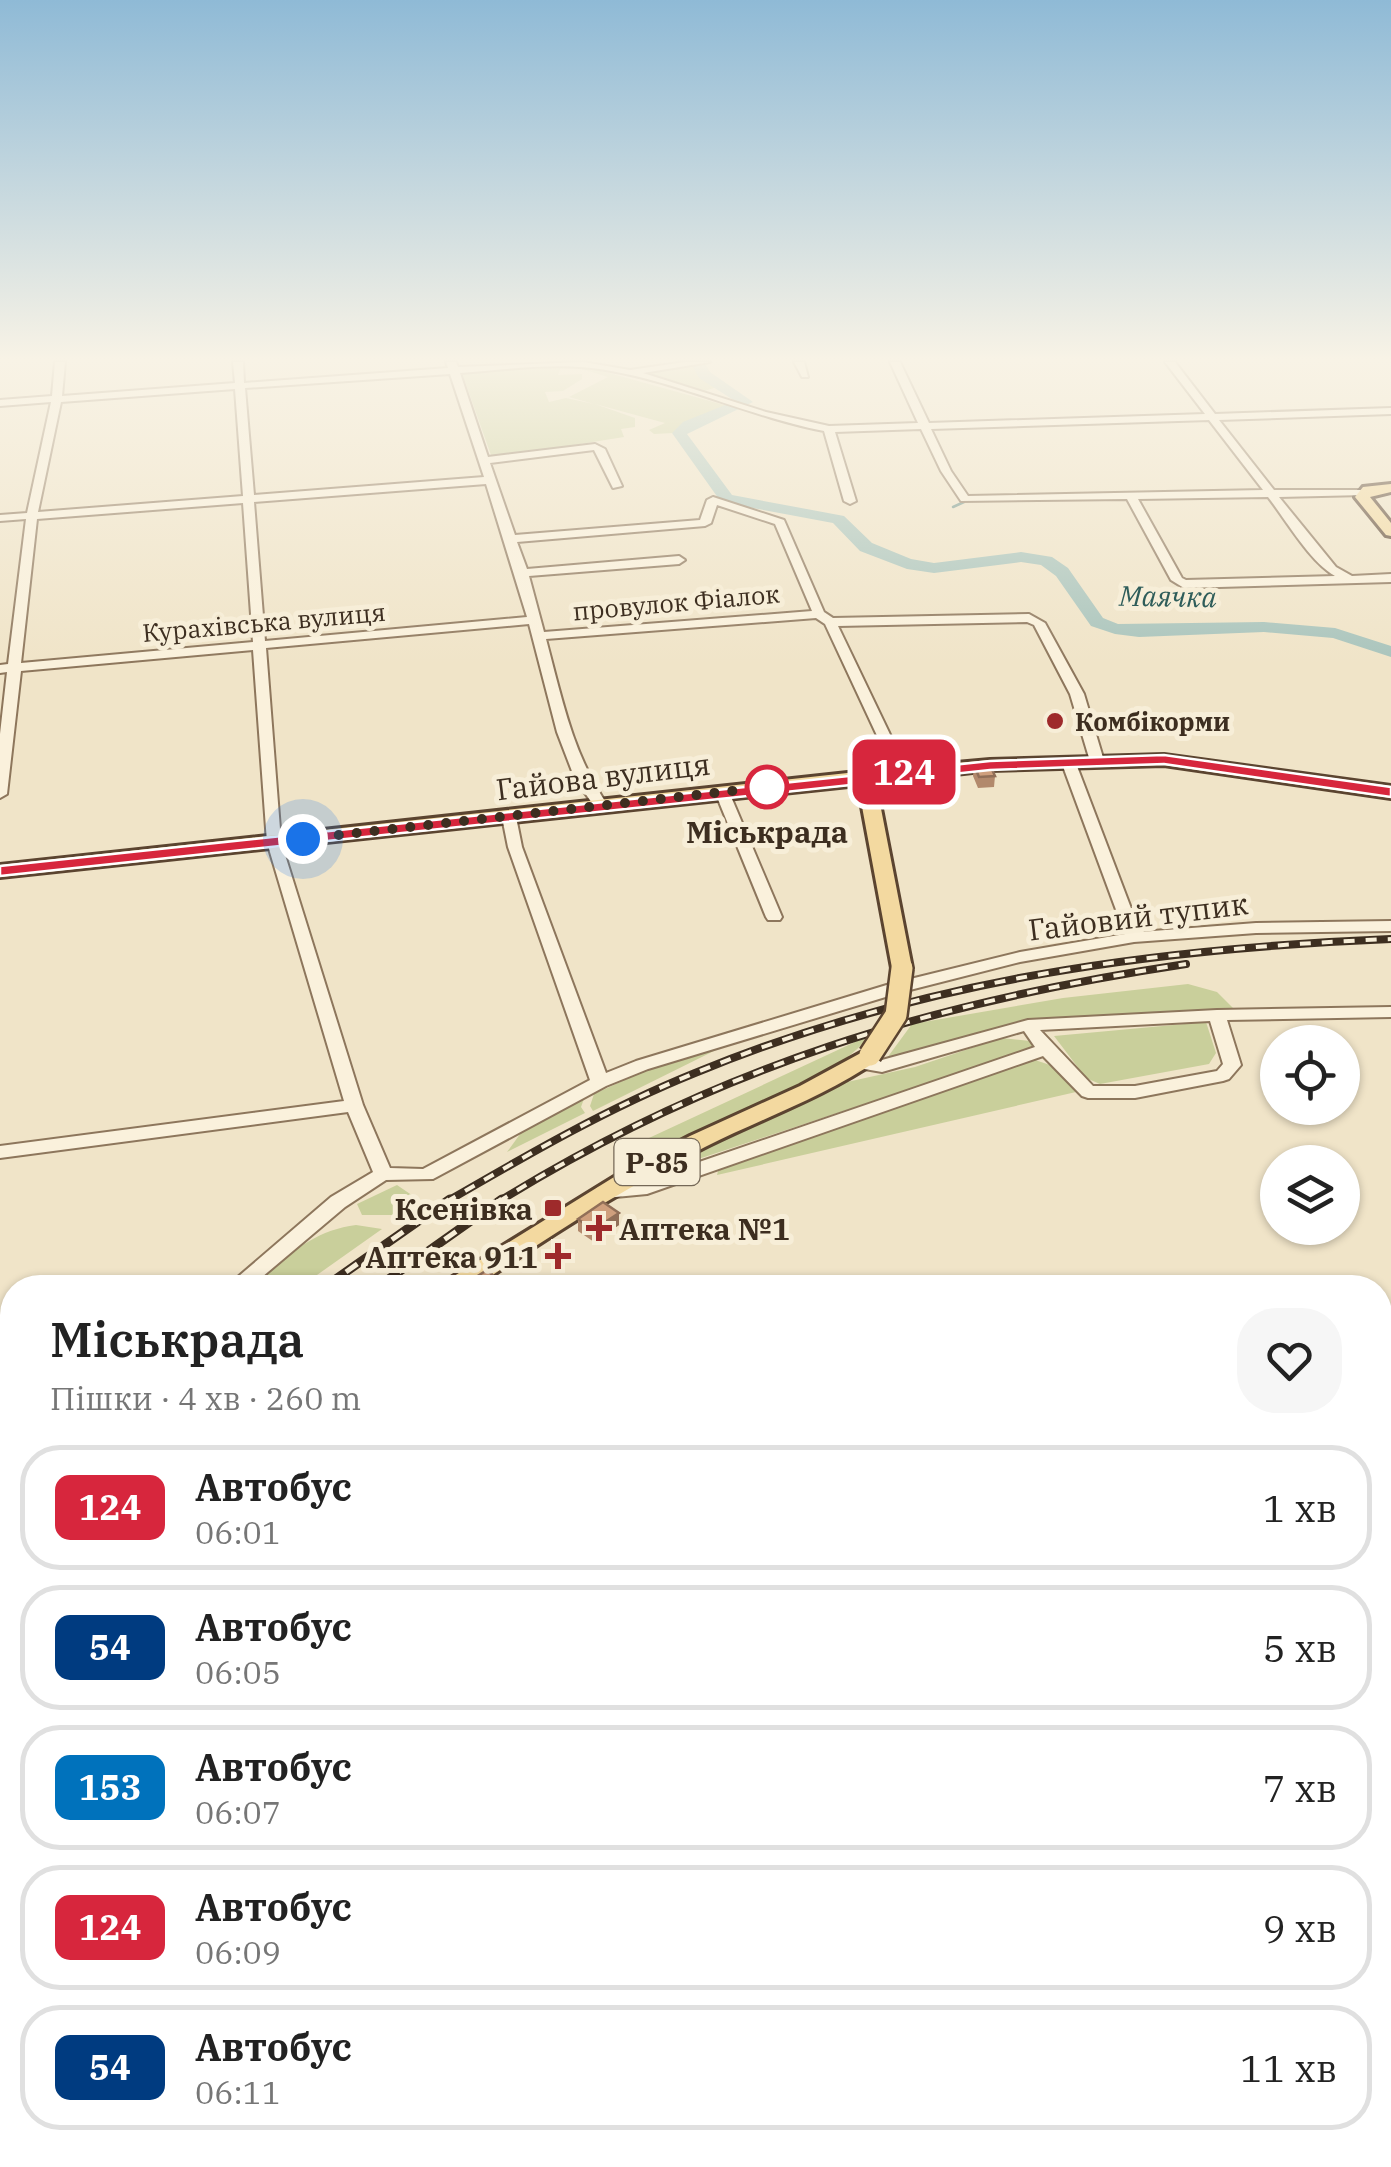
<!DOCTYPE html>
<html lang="uk">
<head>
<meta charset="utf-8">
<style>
  :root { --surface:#fff; --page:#f6f6f6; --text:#222; --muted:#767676; --line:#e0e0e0 }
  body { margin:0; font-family:"IBM Plex Serif",serif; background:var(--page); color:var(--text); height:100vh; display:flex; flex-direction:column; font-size:38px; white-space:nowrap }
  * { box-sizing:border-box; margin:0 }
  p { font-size:32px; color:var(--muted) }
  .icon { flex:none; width:55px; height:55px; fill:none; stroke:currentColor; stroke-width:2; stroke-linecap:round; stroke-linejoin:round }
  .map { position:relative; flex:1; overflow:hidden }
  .sheet { position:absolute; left:0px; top:1275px; width:1392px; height:892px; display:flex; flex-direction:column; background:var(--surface); border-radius:40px 40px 0 0; box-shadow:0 2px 8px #0004 }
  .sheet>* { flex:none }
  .badge { padding:0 20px; border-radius:15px; font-size:35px; line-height:65px }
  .controls { position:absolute; left:1260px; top:1025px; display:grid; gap:20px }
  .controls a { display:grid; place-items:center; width:100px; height:100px; border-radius:50%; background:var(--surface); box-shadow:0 2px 8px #0004; font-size:50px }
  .you { position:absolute; width:50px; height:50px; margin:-25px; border:8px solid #fff; border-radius:50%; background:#1a73e8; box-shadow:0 0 0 15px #1a73e833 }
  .map>.badge { position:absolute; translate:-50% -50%; box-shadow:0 0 0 5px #fff }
  .round { display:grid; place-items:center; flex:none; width:105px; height:105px; border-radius:40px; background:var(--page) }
  .headline { display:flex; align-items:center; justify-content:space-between; height:170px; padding:0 50px }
  h1 { font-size:48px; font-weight:600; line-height:75px }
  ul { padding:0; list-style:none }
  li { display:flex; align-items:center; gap:30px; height:125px; margin:0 20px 15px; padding:0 30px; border:5px solid var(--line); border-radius:40px }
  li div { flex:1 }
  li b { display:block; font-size:38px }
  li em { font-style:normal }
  li .badge { min-width:110px; font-weight:700; text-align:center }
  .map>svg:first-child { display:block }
  .green { fill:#c9cf9b }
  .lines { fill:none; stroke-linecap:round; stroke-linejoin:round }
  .stream { stroke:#6f938a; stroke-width:2.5 }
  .river { fill:#a9c4bc; fill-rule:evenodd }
  .minor-casing { stroke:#8d765c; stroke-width:4 }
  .major-casing { stroke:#5b4430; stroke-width:6 }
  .minor { fill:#faf1dc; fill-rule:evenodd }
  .major { fill:#f3d9a0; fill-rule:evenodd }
  .rail-far1-casing { stroke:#3d2e20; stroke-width:8 }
  .rail-casing { stroke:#3d2e20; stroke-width:9 }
  .rail-far1 { stroke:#f7eed8; stroke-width:4; stroke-dasharray:11; stroke-linecap:butt }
  .rail { stroke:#f7eed8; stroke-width:5; stroke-dasharray:14; stroke-linecap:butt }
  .major-bridge-casing { stroke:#5b4430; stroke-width:26; stroke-linecap:butt }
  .major-bridge { stroke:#f3d9a0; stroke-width:21 }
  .wall { fill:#b2896c }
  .shaded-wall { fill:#916f58 }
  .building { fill:#cf9f7d; stroke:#916f58; stroke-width:2.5 }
  .line { fill:#d7263d; stroke:#fff; stroke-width:2.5 }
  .walk { stroke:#3d2e20; stroke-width:10; stroke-dasharray:0 18 }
  .poi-dot { fill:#9e2a2b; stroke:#f7eed8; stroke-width:4 }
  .stop-dot { fill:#fff; stroke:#d7263d; stroke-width:5 }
  .labels { text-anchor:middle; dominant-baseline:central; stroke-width:10; stroke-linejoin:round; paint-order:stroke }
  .far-street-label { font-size:25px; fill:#3d2e20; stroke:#f7eed8 }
  .far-poi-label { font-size:25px; font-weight:bold; fill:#3d2e20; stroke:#f7eed8; text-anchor:start }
  .far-water-label { font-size:28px; font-style:italic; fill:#2f5d5a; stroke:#f7eed8 }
  .shield { fill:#f7eed8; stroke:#756857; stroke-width:2.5 }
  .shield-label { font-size:28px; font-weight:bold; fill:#3d2e20 }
  .street-label { font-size:30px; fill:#3d2e20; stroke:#f7eed8 }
  .stop-label { font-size:30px; font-weight:bold; fill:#3d2e20; stroke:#f7eed8 }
  .poi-label { font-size:30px; font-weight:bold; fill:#3d2e20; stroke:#f7eed8; text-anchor:end }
</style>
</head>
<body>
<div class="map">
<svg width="1391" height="2167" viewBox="0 0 1391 2167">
  <rect width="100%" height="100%" fill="#f0e4c8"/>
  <path class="green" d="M 562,364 L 558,375 L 582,374 L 582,379 L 563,391 L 545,392 L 549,402 L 566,398 L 594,404 L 569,397 L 608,377 L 581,369 L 580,365 L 728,406 L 673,433 L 654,434 L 649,430 L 665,423 L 595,404 L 635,418 L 635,427 L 621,429 L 624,437 L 492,458 L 462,373 Z
    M 694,366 L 699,375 L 720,386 L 701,392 L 637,374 Z
    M 1188,984 L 1217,992 L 1234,1009 L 1038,1019 L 887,1058 L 912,1024 L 1063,998 Z
    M 1206,1022 L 1216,1053 L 1209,1064 L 1100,1084 L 1086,1078 L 1054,1036 Z
    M 870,1035 C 837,1082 692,1135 635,1159 L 624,1157 L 621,1151 Z
    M 1001,1038 L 1030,1041 L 1033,1048 L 638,1179 L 847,1082 L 915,1067 Z
    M 728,1044 L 593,1111 L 590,1106 L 594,1094 L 649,1069 Z
    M 1035,1060 L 1056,1067 L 1076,1092 L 717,1175 L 719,1167 Z
    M 585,1096 L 581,1107 L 585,1113 L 507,1152 L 523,1130 Z
    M 397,1185 L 419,1200 L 392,1215 L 362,1215 L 357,1204 Z
    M 356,1225 L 382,1229 L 300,1287 L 250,1288 C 282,1259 313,1230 356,1225 Z
    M 12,1793 L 12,2155 L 54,2155 L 52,2167 L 0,2167 L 0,1814 Z"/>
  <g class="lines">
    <path class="stream" d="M 953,507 L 964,502"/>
    <path class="river" d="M 690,362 L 704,362 L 710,372 L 753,402 L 687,434 L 732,495 L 844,516 L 872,543 L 911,559 L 934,563 L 1021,552 L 1052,557 L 1068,568 L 1103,618 L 1118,624 L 1264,622 L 1335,628 L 1391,646 L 1391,657 L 1333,638 L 1264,632 L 1139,637 L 1115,634 L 1091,626 L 1056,576 L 1041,565 L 1021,562 L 934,573 L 907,569 L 860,551 L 833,523 L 721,502 L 672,433 L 683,422 L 735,401 L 699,378 Z"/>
    <defs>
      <path id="minor" d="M 55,362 L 65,362 L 62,396 L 235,383 L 233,362 L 243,362 L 244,383 L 448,368 L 446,362 L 456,362 L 458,367 L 583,362 L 630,370 L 685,362 L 710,362 L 643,373 L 766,412 L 829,426 L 918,423 L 890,362 L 900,362 L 929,423 L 1205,414 L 1165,362 L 1175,362 L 1215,414 L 1391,408 L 1391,414 L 1219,420 L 1274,490 L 1368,490 L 1368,494 L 1364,495 L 1279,497 L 1336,567 L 1352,576 L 1391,574 L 1391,582 L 1184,588 L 1171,580 L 1127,499 L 961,501 L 941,471 L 921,429 L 835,432 L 856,501 L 850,504 L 844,501 L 824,431 C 746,416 671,378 592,368 C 548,363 503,370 460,373 L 488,457 L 595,444 L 605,449 L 622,486 L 613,488 L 594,450 L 490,463 L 515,535 L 700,520 L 707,500 L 713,497 L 784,520 L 824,612 L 833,618 L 1029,614 L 1045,623 L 1084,694 L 1104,761 L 1097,765 L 1090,761 L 1070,694 L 1034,625 L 1027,622 L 838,626 L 908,772 L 901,776 L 894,772 L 825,624 L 816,618 L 546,639 C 562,699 573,756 609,807 L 602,811 L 597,810 L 575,779 L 557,732 L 529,624 L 266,648 L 281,842 L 363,1105 L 390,1168 L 423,1169 L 590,1080 L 508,847 L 502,817 L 509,813 L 516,817 L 522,847 L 606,1073 L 636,1061 L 890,984 L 1020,952 L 1125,934 L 1061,761 L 1068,757 L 1075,761 L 1140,932 L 1256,923 L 1391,921 L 1391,931 L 1256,933 L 1134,942 L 1020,962 L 902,992 L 648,1069 L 606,1086 L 433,1179 L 386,1180 L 345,1207 L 249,1288 L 225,1288 L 331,1197 L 373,1172 L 348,1112 L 0,1158 L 0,1146 L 344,1101 L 267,842 L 253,650 L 21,671 L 7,794 L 0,798 L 0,734 L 7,672 L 0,673 L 0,665 L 8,664 L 26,519 L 0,521 L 0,515 L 27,513 L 51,402 L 0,406 L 0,400 L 52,396 ZM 450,374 L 484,477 L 254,495 L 245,388 ZM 235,389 L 243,496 L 38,512 L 61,402 ZM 1209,420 L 1263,490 L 968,496 L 951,471 L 931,429 ZM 486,484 L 527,617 L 265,641 L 254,502 ZM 1268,497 C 1286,520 1310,562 1335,576 L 1186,580 L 1182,578 L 1138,499 ZM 243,503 L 253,642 L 21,663 L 37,519 ZM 717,505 L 775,524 L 812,611 L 544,632 L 529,576 L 679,564 L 685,560 L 679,556 L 527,569 L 517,542 L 705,526 L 711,523 Z
        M 794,362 L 804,362 L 808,377 L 802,377 Z
        M 722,788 L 729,792 L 782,917 L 780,920 L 768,920 L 766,917 L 715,792 Z
        M 1391,1007 L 1391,1017 L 1227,1020 L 1241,1065 L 1229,1079 L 1223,1081 L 1135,1098 L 1088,1098 L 1082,1096 L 1043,1056 L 647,1194 L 605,1198 L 598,1197 L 596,1192 L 598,1187 L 638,1183 L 1035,1047 L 1024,1031 L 882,1072 L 853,1067 L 850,1063 L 853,1059 L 882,1060 L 1028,1020 L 1217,1010 ZM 1210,1021 L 1223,1064 L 1217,1071 L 1135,1086 L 1093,1086 L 1040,1030 Z
        M 12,1522 C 13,1536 16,1550 0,1555 L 0,1530 Z"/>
      <path id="major" d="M 1391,484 L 1391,492 L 1370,497 L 1391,523 L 1391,536 L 1386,535 L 1355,497 L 1363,487 Z
        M 1164,755 L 1391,786 L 1391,798 L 1164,765 L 990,770 L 876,783 L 912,968 L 902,974 L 892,968 L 858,785 L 0,877 L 0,865 L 866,771 L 990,760 Z
        M 870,1048 L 881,1055 L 878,1060 C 824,1097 763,1118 705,1147 C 625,1188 548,1236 474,1288 L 443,1288 L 446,1281 L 627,1169 L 690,1136 L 800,1086 Z
        M 12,1748 L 12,1792 L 0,1798 L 0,1754 Z"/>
    </defs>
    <use href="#minor" class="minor-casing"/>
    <use href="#major" class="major-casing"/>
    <use href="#minor" class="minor"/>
    <use href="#major" class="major"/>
    <defs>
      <path id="rail-far1" d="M 446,1202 C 527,1155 608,1108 695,1073 C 922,980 1147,949 1391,939
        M 498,1202 C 717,1066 933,1002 1186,964"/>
      <path id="rail" d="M 323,1288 L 450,1199
        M 376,1288 L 502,1199
        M 0,1623 L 12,1607
        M 0,1681 L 12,1664"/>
    </defs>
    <use href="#rail-far1" class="rail-far1-casing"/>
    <use href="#rail" class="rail-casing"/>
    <use href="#rail-far1" class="rail-far1"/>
    <use href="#rail" class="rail"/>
    <defs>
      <path id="major-bridge" d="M 870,1055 L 896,1015 L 902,968"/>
    </defs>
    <use href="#major-bridge" class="major-bridge-casing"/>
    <use href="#major-bridge" class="major-bridge"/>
  </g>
  <path class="wall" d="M 974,765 L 995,776 L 994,787 L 978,788 L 973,776 Z
    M 619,1213 L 619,1225 L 594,1242 L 578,1231 L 578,1219 Z"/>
  <path class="shaded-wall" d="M 619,1213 L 619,1225 L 594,1242 L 593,1230 Z"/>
  <path class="building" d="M 989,763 L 995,776 L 979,777 L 974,765 Z
    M 603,1202 L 619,1213 L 593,1230 L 578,1219 Z
    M 487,1270 L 507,1288 L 459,1288 Z"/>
  <linearGradient id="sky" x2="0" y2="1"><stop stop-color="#8fbad6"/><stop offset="0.54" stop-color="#f8f3e6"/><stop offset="1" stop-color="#f8f3e6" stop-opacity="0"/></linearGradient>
  <rect width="1391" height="665" fill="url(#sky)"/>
  <path class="line" d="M 1164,755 L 1391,787 L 1391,797 L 1164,764 L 990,770 L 0,876 L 0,866 L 990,761 Z"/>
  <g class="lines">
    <path class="walk" d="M 303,839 L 767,787"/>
  </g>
  <g class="poi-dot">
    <circle cx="1055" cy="721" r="10"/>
    <rect x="543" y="1198" width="20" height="20" rx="5"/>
    <path d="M594 1213h10v10h10v10h-10v10h-10v-10h-10v-10h10z"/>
    <path d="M553 1241h10v10h10v10h-10v10h-10v-10h-10v-10h10z"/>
  </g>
  <circle class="stop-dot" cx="767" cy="787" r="20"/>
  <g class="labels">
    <g class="far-street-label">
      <text transform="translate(676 602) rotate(-5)">провулок Фіалок</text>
      <text transform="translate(264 622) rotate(-5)">Курахівська вулиця</text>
    </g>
    <g class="far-poi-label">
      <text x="1075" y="721">Комбікорми</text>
    </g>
    <g class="far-water-label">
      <text transform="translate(1168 596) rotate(1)">Маячка</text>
    </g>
    <rect class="shield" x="614.5" y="1139" width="85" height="46" rx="8"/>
    <g class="shield-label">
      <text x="657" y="1162">Р-85</text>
    </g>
    <g class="street-label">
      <text transform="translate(603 776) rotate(-7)">Гайова вулиця</text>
      <text transform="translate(1138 916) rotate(-7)">Гайовий тупик</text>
    </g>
    <g class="stop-label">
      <text x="767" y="831">Міськрада</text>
    </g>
    <g class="poi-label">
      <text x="533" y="1208">Ксенівка</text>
      <text x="619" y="1228" text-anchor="start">Аптека №1</text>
      <text x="538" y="1256">Аптека 911</text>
    </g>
  </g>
</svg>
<div class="controls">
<a><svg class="icon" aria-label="locate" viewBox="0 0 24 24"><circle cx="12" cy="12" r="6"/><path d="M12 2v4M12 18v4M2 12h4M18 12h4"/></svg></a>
<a><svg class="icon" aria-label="layers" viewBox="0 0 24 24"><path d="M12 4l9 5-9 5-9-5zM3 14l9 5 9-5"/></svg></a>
</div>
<div class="you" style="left:303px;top:839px"></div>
<b class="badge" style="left:904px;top:772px;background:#d7263d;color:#fff">124</b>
<section class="sheet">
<div class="headline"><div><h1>Міськрада</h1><p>Пішки · 4 хв · 260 m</p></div><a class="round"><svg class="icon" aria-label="heart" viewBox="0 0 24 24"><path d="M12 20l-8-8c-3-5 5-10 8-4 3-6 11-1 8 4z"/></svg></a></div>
<ul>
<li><span class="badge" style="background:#d7263d;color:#fff">124</span><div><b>Автобус</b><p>06:01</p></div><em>1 хв</em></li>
<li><span class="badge" style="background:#003b80;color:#fff">54</span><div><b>Автобус</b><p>06:05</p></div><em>5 хв</em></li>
<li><span class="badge" style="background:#0072bc;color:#fff">153</span><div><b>Автобус</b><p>06:07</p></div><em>7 хв</em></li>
<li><span class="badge" style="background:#d7263d;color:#fff">124</span><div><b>Автобус</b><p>06:09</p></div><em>9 хв</em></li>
<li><span class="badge" style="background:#003b80;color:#fff">54</span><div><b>Автобус</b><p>06:11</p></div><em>11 хв</em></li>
</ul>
</section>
</div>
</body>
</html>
